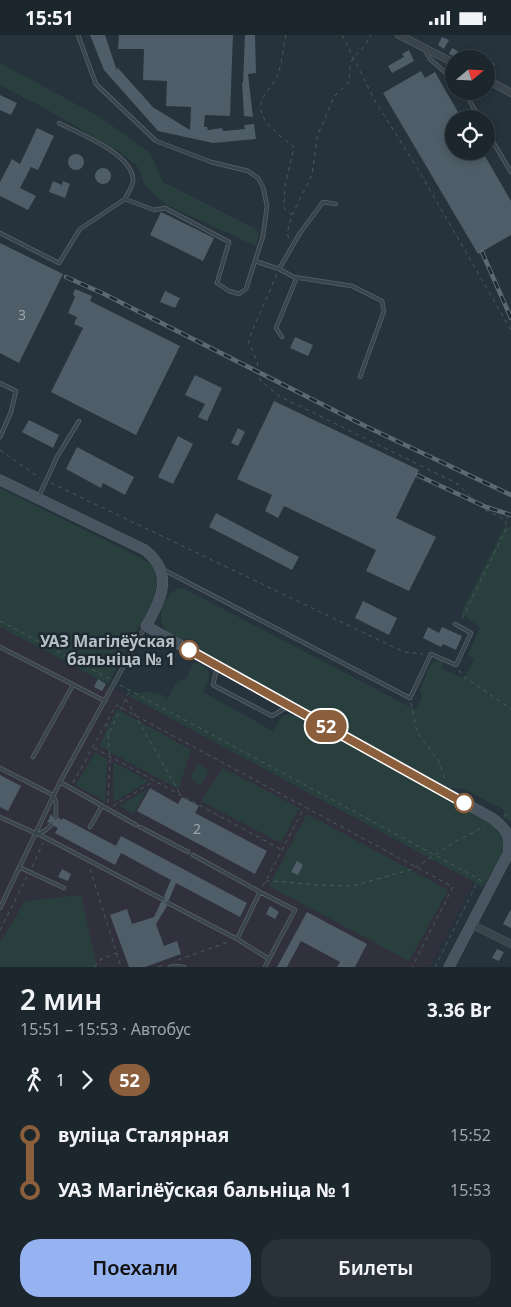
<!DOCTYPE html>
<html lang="ru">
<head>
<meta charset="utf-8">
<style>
  :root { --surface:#1c262d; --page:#293239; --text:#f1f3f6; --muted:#a0a5aa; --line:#3a4349; --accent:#95b2f1 }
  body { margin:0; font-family:"Noto Sans",sans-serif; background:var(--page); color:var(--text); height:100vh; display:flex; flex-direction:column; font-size:19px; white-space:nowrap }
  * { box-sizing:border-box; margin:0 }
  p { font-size:16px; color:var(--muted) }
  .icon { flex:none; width:28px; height:28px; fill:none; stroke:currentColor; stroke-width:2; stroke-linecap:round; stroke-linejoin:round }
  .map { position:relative; height:932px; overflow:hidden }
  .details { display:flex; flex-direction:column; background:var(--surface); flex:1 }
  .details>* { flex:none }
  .badge { padding:0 10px; border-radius:16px; font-size:18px; line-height:32px }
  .needle { width:32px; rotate:71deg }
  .fabs { position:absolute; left:445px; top:15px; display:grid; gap:10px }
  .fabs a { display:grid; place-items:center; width:50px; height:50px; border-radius:50%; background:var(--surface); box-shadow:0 2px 8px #0003,0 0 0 1px var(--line); font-size:25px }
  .map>.badge { position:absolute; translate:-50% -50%; box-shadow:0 0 0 2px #fff }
  .legs { display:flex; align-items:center; gap:8px; height:55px; padding:0 20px; font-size:16px }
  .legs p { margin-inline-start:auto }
  .overview { display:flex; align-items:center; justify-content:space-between; height:85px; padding:0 20px }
  h1 { font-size:28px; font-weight:600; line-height:38px }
  .primary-button { display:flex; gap:10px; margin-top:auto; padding:10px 20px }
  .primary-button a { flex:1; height:58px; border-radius:20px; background:var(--accent); color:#111; font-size:20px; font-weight:600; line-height:58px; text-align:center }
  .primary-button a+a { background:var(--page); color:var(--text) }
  ul { padding:0 20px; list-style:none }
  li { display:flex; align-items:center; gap:18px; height:55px; font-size:19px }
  li i { display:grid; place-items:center; width:8px; height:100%; margin:0 6px; background:currentColor }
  li i::after { content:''; width:12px; height:12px; margin:-6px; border:4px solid; border-radius:50%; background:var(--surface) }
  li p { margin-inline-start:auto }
  li:first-child i { background:linear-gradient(#0000 50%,currentColor 0) }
  li:last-child i { background:linear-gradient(currentColor 50%,#0000 0) }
  .status { display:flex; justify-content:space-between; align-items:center; height:35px; padding:0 25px; background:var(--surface); direction:ltr }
  .status svg { height:14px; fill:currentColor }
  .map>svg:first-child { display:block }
  .medical { fill:#31313e }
  .green { fill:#293f3e }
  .building { fill:#4e5d67 }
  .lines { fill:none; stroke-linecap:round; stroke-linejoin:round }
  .service-casing { stroke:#58626a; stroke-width:4.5 }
  .minor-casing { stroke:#58626a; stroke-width:8 }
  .secondary-casing { stroke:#58626a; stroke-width:11 }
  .path { stroke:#485b5b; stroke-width:1; stroke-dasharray:4 4; stroke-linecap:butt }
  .service { stroke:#3a444c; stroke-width:3 }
  .minor { stroke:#3a444c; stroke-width:7 }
  .secondary { stroke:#48545f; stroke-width:10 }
  .rail-casing { stroke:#5c6873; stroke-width:4.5 }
  .rail { stroke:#1f2931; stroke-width:2.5; stroke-dasharray:8; stroke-linecap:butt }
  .line-1-casing { stroke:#fff; stroke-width:11 }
  .line-1 { stroke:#8b5e3c; stroke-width:8 }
  .stop-1-dot { fill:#fff; stroke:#8b5e3c; stroke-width:2.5 }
  .labels { text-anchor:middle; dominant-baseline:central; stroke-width:5; stroke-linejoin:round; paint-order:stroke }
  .number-label { font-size:14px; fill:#9ba6af }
  .stop-label { font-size:16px; font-weight:bold; fill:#b5bfc7; stroke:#1f2931; text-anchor:end }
</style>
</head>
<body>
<div class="status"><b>15:51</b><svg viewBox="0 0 49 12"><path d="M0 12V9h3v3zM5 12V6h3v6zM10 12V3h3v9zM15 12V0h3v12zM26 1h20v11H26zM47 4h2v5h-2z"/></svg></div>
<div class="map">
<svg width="511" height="932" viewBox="0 0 511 932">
  <rect width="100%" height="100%" fill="#26323c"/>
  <path class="medical" d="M 0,592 L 474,847 L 430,932 L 0,932 Z"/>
  <path class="green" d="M 0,28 L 100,82 L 150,118 L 163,147 L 256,194 L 259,199 L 256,211 L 167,170 L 149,155 L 143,147 L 141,138 L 136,130 L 119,117 L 46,74 L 0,50 Z
    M 0,453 L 141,523 L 151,529 L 154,533 L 157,547 L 155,557 L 152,567 L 108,649 L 0,592 Z
    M 505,491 L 511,492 L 511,787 L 503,782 L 504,775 L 464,754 L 448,753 L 197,614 L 199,608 L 189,603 L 183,605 C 176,601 167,599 163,591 C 156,578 167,553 183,553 L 416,675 L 422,662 L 420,654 L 430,631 L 435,626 L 442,625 L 444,627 L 442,634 L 464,643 L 474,625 L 468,620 L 480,593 L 461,578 Z
    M 197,627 C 215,637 210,641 203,657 L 273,696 L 282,681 L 289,679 L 295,681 L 490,787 C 495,792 501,797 503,804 C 507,820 490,839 483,852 L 129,661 C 142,655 156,656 168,663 L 177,646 L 186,644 L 192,630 Z
    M 117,674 L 191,715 L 178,754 L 99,711 Z
    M 95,717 L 107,724 L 105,767 L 76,750 Z
    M 113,727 L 149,746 L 114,767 Z
    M 198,729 L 209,735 L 202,749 L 195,748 L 190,742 Z
    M 223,733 L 299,773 L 281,808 L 201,766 Z
    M 147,754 L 134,779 L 119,771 Z
    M 307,779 L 448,855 L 409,926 L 269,851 Z
    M 81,860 L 97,932 L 0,932 L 0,908 L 25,866 Z"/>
  <path class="building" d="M 90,0 L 105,0 L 117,36 L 117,32 L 152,71 L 151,71 L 190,95 L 191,72 L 166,71 L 167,46 L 143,45 L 144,14 L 118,14 L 119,0 L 233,0 L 230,81 L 205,80 L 204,92 L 207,92 L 208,95 L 222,93 L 223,96 L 245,94 L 244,90 L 254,89 L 256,104 L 213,108 L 158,96 L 104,35 Z
    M 245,0 L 255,0 L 256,38 L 248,39 L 253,82 L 244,81 L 242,48 L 243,48 Z
    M 442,2 L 449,5 L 444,14 L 438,10 Z
    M 452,13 L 458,16 L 455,22 L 449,19 Z
    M 409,15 L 414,26 L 392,38 L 388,31 L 404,22 L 402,19 Z
    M 469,15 L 475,19 L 473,24 L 464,24 Z
    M 489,25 L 495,29 L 491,37 L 486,34 Z
    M 421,36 L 425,43 L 435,37 L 462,84 L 454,84 L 454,116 L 482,116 L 511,166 L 511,200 L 478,219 L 383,58 Z
    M 0,60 L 17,68 L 11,80 L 0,75 Z
    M 37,93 L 54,101 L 38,135 L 31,132 L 20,153 L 36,161 L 28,175 L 0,161 L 0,147 L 12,124 L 20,129 Z
    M68 127a8 8 0 1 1 16 0a8 8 0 1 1-16 0Z
    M95 141a8 8 0 1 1 16 0a8 8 0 1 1-16 0Z
    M 53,146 L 62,150 L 63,146 L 70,149 L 65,163 L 49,157 Z
    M 161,177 L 214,203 L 203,226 L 150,200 Z
    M 0,208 L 63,239 L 19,328 L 0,318 Z
    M 75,254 L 92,261 L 90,266 L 180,311 L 136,400 L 51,357 L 83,293 L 74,289 L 77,282 L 68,278 L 75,262 L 73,259 Z
    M 165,256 L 180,263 L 175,273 L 160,267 Z
    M 295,302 L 313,310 L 308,321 L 290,313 Z
    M 195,340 L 222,353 L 207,386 L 198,382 L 205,369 L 185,360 Z
    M 274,366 L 419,435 L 396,483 L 436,502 L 409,556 L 366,536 L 376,515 L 284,471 L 278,483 L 265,476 L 272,460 L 237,444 Z
    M 29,385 L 59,400 L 53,413 L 22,397 Z
    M 238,393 L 245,397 L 238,411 L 231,408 Z
    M 178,401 L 193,409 L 173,449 L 158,442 Z
    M 77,412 L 134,442 L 125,460 L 103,448 L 101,453 L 66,434 Z
    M 216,478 L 299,522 L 292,535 L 209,492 Z
    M 363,566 L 397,583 L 389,600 L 355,583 Z
    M 428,592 L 439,598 L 442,592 L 462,601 L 456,615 L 443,609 L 441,612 L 423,603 Z
    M 98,644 L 106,649 L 102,656 L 94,652 Z
    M 0,740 L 21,751 L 8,776 L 0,772 Z
    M 150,753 L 178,769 L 182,762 L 199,771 L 195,778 L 267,816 L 255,839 L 137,776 Z
    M 51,779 L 55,785 L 59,783 L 62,785 L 63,783 L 116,811 L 121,801 L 247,868 L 240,882 L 176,848 L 169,865 L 165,867 L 167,871 L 156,889 L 164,911 L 177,906 L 181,919 L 145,932 L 129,932 L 110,880 L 127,874 L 132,889 L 154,882 L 161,867 L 165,865 L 164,861 L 171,845 L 121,818 L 115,830 L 55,798 L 58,793 L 54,791 L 52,787 L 47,788 Z
    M 297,826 L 303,830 L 298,840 L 291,837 Z
    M 62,834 L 71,839 L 68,846 L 58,842 Z
    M 270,871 L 279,877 L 275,884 L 266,879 Z
    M 511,874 L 511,893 L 503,889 Z
    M 307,877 L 367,909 L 355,932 L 337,932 L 340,927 L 301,906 L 287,932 L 277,932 Z
    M 497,914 L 504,917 L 499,926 L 492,923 Z"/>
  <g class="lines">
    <defs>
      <path id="service" d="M 425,15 L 430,24 L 454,45
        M 464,56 L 480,84
        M 59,88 C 79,99 134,119 133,146 C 133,151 127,159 125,164 L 154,175 L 165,173 L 229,207 L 217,248 L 229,256 L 239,259 L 246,254 L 263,201 L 267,171 L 263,152 L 258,143 L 248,136 L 211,127 L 156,106 L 96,49 L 78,0
        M 486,95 L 511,137
        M 0,198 L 59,228 L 80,194 L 125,164
        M 255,226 L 279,234 L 294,242 L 352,251 L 382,266 L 384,276 L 360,342
        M 279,234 L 300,198 L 323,167 L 336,169
        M 282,302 L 276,293 L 297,242
        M 0,348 L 16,356 L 11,377 L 0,402
        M 39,461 L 57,422 L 79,386
        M 164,535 L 410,663 L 431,619 L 456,630 L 471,598 L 455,589
        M 0,612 L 105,666
        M 217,633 L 213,650 L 272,681 L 287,672
        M 33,722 L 73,650
        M 0,733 L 53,760 L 56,768 L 56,782
        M 60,747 L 136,790
        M 0,782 L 46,803 L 162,864
        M 90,792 L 102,771
        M 140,792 L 188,817
        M 38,799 L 46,795 L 51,790
        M 193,820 L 260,857 L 237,904
        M 19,832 L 64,853
        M 260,857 L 295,875 L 269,924
        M 168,868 L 237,904 L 269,924 L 265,932
        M 0,873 L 60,747 L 145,592
        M 170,932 L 174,931 L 184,932"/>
      <path id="minor" d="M 399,0 L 454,28
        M 486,44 L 511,58
        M 471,889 L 511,909"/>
      <path id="secondary" d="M 0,445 L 145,515 C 174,538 162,564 146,591 L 492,783 C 507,794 511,801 508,819 L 449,932"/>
    </defs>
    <use href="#service" class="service-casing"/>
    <use href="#minor" class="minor-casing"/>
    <use href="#secondary" class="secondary-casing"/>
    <path class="path" d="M 286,0 C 283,13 282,29 277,42 C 274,49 268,54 264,61 C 251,82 279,100 294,112 L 285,151 L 284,173 L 292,180 L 287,198 L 289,204
      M 342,0 L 374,64 L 419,136 L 511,295
      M 292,180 L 312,140 L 317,102 L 334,62 L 349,47 L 350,31 L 353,23 L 365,11 L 371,0
      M 277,239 L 248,306 L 257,326 L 260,345 L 279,361 L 458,449 L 483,474 L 506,485 L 506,494 L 461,586
      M 0,415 L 40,443
      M 51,448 L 404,617 L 423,619
      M 506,484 L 509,481 L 511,481
      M 0,586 L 110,644
      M 459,635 L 463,641 L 511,674
      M 120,650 L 479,844 L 483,848
      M 126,664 L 180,759
      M 411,668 L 417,697 L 438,725 L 446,747
      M 107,688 L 108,699
      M 94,713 L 282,815
      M 73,748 L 116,670 L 453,852 L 412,932
      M 108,768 L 110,722 L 108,700 L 130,655
      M 113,771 L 154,746
      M 504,781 L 511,777
      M 32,832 L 43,808
      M 90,834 L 121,932
      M 266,846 L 287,847 L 315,850 L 352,851 L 413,834 L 453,808 L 485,791
      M 263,851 L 304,773
      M 0,895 L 27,842
      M 178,925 L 228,907
      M 95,932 L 98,926 L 116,918
      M 158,932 L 165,930
      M 435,932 L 479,844"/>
    <use href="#service" class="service"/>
    <use href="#minor" class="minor"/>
    <use href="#secondary" class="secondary"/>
    <defs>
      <path id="rail" d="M 482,217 L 511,283
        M 66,242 L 102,258 L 365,391 L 511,460
        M 417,440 L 486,472 L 511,480"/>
    </defs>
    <use href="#rail" class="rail-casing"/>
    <use href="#rail" class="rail"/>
  </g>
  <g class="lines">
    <defs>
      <path id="line-1" d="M 189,615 L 464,768"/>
    </defs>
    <use href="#line-1" class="line-1-casing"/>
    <use href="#line-1" class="line-1"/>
  </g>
  <g class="stop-1-dot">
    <circle cx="189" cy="615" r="9"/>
    <circle cx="464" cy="768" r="9"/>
  </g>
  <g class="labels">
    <g class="number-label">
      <text x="22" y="279">3</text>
      <text x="197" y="793">2</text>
    </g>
    <g class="stop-label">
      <text x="175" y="606">УАЗ Магілёўская<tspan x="175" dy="18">бальніца № 1</tspan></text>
    </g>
  </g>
</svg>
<div class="fabs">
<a><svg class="needle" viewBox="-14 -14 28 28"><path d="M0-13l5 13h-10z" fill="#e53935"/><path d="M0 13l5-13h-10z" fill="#a0a5aa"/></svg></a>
<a><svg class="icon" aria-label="locate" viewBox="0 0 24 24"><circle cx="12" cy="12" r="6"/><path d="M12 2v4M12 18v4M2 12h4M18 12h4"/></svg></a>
</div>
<b class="badge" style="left:326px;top:691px;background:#8b5e3c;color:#fff">52</b>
</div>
<section class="details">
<div class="overview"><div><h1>2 мин</h1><p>15:51 – 15:53 · Автобус</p></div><b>3.36 Br</b></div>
<div class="legs"><svg class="icon" aria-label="walk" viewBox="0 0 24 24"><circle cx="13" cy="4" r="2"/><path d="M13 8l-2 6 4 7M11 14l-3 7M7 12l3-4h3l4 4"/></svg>1<svg class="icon" aria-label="forward" viewBox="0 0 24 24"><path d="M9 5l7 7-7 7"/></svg><b class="badge" style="background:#8b5e3c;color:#fff">52</b></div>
<ul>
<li><i style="color:#8b5e3c"></i><b>вуліца Сталярная</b><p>15:52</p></li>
<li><i style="color:#8b5e3c"></i><b>УАЗ Магілёўская бальніца № 1</b><p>15:53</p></li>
</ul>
<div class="primary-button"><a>Поехали</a><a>Билеты</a></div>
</section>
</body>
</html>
